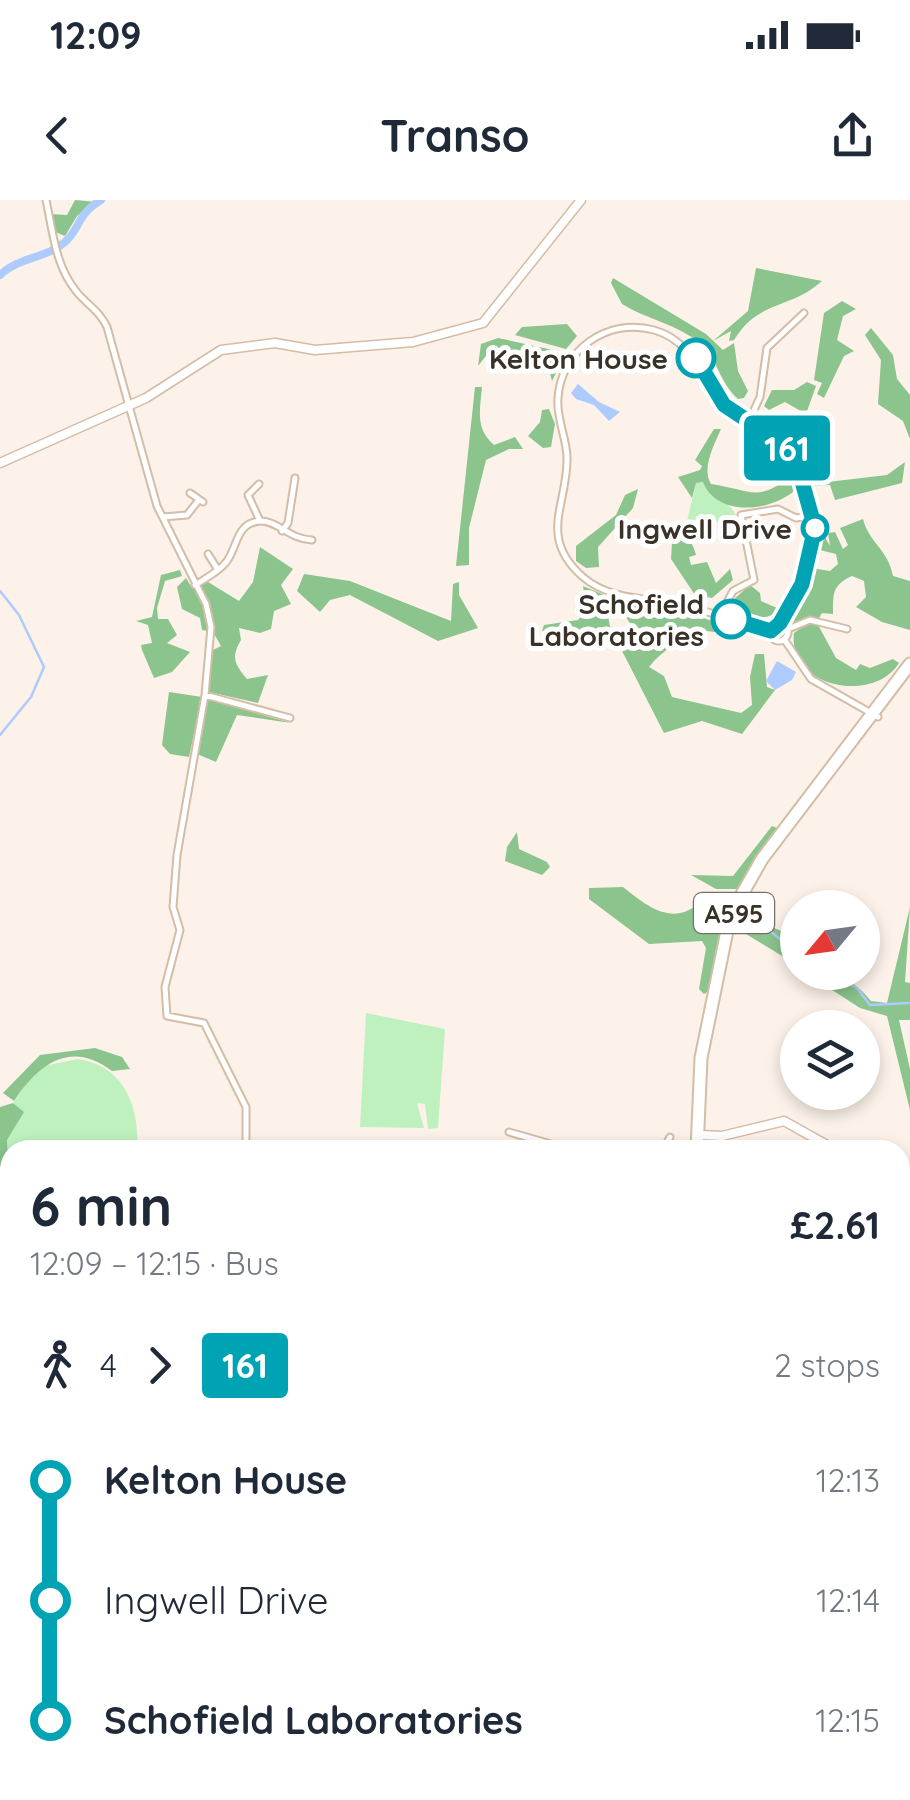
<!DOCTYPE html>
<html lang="en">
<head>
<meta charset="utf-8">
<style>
  :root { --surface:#fff; --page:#f6f6f7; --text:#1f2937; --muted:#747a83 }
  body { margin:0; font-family:Quicksand,sans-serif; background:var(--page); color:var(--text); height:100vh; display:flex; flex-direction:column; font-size:38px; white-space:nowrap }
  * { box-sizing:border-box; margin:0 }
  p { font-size:32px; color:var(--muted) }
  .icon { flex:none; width:55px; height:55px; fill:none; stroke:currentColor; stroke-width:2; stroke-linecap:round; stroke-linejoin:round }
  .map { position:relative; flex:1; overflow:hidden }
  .sheet { position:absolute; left:0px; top:940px; width:910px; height:660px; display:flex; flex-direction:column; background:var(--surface); border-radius:30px 30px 0 0; box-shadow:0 5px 15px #0003 }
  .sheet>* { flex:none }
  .badge { padding:0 20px; border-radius:8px; font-size:35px; line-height:65px }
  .needle { width:65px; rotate:241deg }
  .controls { position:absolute; left:780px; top:690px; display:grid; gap:20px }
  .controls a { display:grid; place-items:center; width:100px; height:100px; border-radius:50%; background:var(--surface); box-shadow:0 5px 15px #0003; font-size:50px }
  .map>.badge { position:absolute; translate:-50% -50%; box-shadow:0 0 0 5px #fff }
  .legs { display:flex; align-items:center; gap:15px; height:110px; padding:0 30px; font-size:32px }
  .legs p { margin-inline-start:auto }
  .headline { display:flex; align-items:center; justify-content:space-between; height:170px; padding:0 30px }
  h1 { font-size:55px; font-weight:700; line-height:75px }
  ul { padding:0 30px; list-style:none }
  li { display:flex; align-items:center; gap:35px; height:120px; font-size:38px }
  li i { display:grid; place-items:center; width:15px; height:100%; margin:0 12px; background:currentColor }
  li i::after { content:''; width:25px; height:25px; margin:-12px; border:8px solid; border-radius:50%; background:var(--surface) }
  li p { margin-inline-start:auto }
  li:first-child i { background:linear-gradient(#0000 50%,currentColor 0) }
  li:last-child i { background:linear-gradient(currentColor 50%,#0000 0) }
  .status { display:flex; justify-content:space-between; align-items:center; height:70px; padding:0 50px; background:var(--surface); direction:ltr }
  .status svg { height:28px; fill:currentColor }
  header { display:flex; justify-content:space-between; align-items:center; height:130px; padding:0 30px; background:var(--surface); font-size:45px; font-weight:700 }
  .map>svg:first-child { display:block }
  .green { fill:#bff1bf }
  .forest { fill:#8bc48c }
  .water { fill:#aecbfe }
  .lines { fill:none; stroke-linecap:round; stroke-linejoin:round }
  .stream { stroke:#aecbfe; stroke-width:2.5 }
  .river { stroke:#aecbfe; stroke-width:8 }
  .minor-casing { stroke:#d3bda6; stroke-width:9 }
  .tertiary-casing { stroke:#d3bda6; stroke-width:11 }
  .secondary-casing { stroke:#d3bda6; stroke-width:12 }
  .trunk-casing { stroke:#d3bda6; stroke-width:15 }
  .minor { stroke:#fff; stroke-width:5 }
  .tertiary { stroke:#fff; stroke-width:8 }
  .secondary { stroke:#fff; stroke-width:9 }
  .trunk { stroke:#fff; stroke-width:11 }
  .rail-casing { stroke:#554c43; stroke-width:6 }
  .rail { stroke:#fff; stroke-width:2.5; stroke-dasharray:8; stroke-linecap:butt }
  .line-1-casing { stroke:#fff; stroke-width:22 }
  .line-1 { stroke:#00a3b4; stroke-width:15 }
  .stop-1-dot { fill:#fff; stroke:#00a3b4; stroke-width:5 }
  .labels { text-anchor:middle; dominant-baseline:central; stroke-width:10; stroke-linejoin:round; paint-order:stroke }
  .shield { fill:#fff; stroke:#756f68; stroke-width:2.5 }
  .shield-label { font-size:25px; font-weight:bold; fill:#3a3128 }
  .stop-label { font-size:28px; font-weight:bold; fill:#3a3128; stroke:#fff; text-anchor:end }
</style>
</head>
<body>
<div class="status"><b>12:09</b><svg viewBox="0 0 49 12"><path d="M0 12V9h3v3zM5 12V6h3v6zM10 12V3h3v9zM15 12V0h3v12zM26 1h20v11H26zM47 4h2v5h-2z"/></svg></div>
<header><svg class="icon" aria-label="back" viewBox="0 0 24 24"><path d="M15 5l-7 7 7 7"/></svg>Transo<svg class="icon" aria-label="share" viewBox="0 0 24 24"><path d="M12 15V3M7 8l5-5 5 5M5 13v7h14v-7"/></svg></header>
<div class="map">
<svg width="910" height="1600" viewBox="0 0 910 1600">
  <rect width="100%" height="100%" fill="#fcf2e9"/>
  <path class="green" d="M 705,282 C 712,299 731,301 736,316 L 727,324 L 716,322 L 691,329 L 693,341 L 684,334 L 696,283 Z
    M 366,813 L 445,829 L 438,928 L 428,929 L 425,904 L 417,903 L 424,928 L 360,927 Z
    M 78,859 C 125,866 140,908 137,950 L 10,950 L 10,967 L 7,940 L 23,912 L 13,903 L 38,867 Z"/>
  <path class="forest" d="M 75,0 L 96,2 L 77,16 L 65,36 L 53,31 L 50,14 L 67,15 Z
    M 756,68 L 822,81 C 790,110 759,99 734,140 L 729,141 L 731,131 L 713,141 L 748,111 Z
    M 613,78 L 706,134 L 723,150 L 734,143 L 738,171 L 748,191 L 744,198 L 738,199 C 719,182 717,158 702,145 C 678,124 648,120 622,104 L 611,83 Z
    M 842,101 L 856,109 L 843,116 L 837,140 L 854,151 L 844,156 L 824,198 L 817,194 L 822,183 L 814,180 L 824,113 Z
    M 567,124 L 577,136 L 566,149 L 515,135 L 522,127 Z
    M 871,128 L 893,155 L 897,179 L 910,195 L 910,239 L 903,221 L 878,204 L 881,160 L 865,135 Z
    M 498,138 L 553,150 L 561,163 L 552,181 L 544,151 L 520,156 L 492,148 L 478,166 L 481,144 Z
    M 807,182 L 816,186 L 806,214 L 785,202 L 769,210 L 764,206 L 772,190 L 794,190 Z
    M 475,187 L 482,187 C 480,210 475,229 494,245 L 515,237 L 523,249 L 509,249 L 486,260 L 469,328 L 469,365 L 456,366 Z
    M 549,209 L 555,224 L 551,247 L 543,248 L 528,236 L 540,222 L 542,210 Z
    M 795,220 L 801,227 L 799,239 L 820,231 L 826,241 L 815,251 L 792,238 Z
    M 714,229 L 721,229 C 715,243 701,268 711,284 C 752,290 758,304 794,273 L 794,291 C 768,313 716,316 703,282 L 696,283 L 692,298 L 678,277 L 700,270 L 702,266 L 695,260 Z
    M 824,255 L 820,274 L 828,282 L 887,275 L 905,262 L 902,283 L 835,300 L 830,285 L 808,286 L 802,265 L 807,259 Z
    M 638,289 L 633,308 L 598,347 L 599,367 L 586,368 L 576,361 L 576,346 L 616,315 L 625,295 Z
    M 863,319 C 869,343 888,349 893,376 L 910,381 L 910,430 L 882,422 L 856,407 L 866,397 L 864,381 L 852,376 C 832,385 833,394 833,414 L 822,413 L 819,418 L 806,417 L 793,423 L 787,420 L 811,368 L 830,371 L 838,364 L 836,354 L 820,350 L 818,335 L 823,334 L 830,346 L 828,333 L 835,332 L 843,349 L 848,345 L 840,328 Z
    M 661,329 C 680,331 691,334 696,355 L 689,357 L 691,365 L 707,362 L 716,383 L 730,369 L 733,380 L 712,398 L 695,395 L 671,359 L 672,342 Z
    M 260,347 L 293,369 L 281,385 L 291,404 L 274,411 L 271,429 L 260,433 L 239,428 L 241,440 C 231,457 234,464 247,479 L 268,475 L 258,503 L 209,492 L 213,450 L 221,446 L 213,432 L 202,430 L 200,418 L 182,409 L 177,387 L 186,378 L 192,388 L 208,382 L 239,401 L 253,382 Z
    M 180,370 L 182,376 L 165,381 L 157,408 L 158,419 L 168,419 L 177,435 L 167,443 L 190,452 L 172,472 L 154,478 L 142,450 L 141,445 L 152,443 L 148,425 L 136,421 L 152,417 L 161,375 Z
    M 304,374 L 350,381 L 451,421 L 453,384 L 459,382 L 459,395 L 478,428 L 438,441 L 350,395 L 330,400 L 320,412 L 297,391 Z
    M 750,385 L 760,393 L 761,401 L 777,408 L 775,414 L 760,419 L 739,414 L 733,400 Z
    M 583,386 L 616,400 L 606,407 L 611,431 L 542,431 L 544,425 L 578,420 L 586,409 Z
    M 621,400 L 668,407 L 741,430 L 733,434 L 697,430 C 680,441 661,451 649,467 L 664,476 L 672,497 L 741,513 L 752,505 L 750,477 L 755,454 L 764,454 L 767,487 L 775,490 L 742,534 L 702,521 L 664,533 L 617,441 L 633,439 L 636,432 L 621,410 Z
    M 810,422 L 817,423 L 836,458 L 856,470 L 860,464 L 870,468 L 893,459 L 899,463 C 874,504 787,488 794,433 Z
    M 169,492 L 202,497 L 189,557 L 170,554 L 162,545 Z
    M 207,499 L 291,523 L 237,515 L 216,562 L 197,554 Z
    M 772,626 L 779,629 L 739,689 L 716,689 L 691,675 L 733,676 Z
    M 517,632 L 519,649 L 547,662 L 550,667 L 542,675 L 505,661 L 507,647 Z
    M 623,687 C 649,708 676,729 704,698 L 727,715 L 710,790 L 704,794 L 699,789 L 706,748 L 702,741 L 649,744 L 589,699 L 589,688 Z
    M 743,702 L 768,708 L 774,728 L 797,737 L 797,765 L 733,726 Z
    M 910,707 L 905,782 L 910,783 L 910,820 L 899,820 L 910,869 L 910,910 L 887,816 L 860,808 L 806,773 C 835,772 853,778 871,801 L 887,803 Z
    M 95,848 L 122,857 L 130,869 L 112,871 C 70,839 38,865 14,901 L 3,893 L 40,855 Z
    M 13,903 L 24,912 L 7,940 L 10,987 L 0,966 L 0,907 Z
    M 910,1531 L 910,1600 L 789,1600 L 799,1590 L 900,1590 L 900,1537 Z
    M 132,1590 L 197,1590 L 238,1600 L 147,1600 Z"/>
  <path class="water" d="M 578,184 L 599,202 L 620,212 L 609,221 L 594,205 L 576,199 L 571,193 Z
    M 777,461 L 796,472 L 792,480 L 775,490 L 766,481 Z"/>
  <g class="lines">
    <path class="stream" d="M 0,391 L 19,415 L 44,467 L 31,497 L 0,535
      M 744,724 L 764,726 L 791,748 L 798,745
      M 827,772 L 857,788 L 870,805 L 910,803
      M 900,1377 L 910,1374
      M 0,1431 L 10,1428
      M 173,1590 L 185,1600
      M 436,1590 L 456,1600
      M 552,1600 L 555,1590"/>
    <path class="river" d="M 0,75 C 19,57 47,58 65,42 C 81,28 76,15 101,0"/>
    <defs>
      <path id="minor" d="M 46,0 C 53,32 55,65 76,91 C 87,105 99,110 107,127 L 157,306 L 206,404 L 211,427 L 205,495 L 177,655 L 173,707 L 180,730 L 165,787 L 167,816 L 204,823 L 246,907 L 246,950
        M 749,221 L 760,197 L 767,148 L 804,113
        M 259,284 L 248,295 L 260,321
        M 190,293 L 203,302
        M 163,317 L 187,315 L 198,301
        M 282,331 L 288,323 L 295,278
        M 208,354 L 218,370
        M 195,385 C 206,378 220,371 227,361 C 238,346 236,322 261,321 C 278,321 289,339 312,340
        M 720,415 L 733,391 L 754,380 L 741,315 L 778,309 L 796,318 L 809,316
        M770 432a9 9 0 1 1 18 0a9 9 0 1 1-18 0Z
        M 788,429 L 810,420 L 847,429
        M 771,431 C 744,426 718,414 691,407 C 657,398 611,402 583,377 C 537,337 568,304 567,258 C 567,238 556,219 558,198 C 561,150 608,117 654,130 C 700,143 701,191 736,214 C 753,225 773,231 787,247 C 814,279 818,346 802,383 C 796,397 786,409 781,423
        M 784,439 L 811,479 L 878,517
        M 205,495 L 290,518
        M 509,932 L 572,950
        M 601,950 L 619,950
        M 663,950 L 670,937
        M 900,1030 L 910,1037
        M 1,1032 L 6,1053
        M 0,1054 L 10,1052
        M 0,1064 L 4,1082
        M 900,1103 L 910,1095
        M 900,1147 L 910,1146
        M 0,1155 L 10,1164
        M 900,1272 L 910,1266
        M 900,1287 L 910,1283
        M 900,1343 L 910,1334
        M 1,1373 L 10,1359
        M 900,1407 L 910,1413
        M 900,1433 L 910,1416
        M 900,1446 L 910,1453
        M 0,1483 L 10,1487
        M 900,1511 L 910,1500
        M 0,1529 L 10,1503
        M 330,1590 L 336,1600
        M 658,1590 L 666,1600
        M 23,1600 L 26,1590
        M 280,1600 L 293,1590
        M 364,1600 L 375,1593
        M 610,1600 L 623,1590
        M 708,1600 L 720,1590
        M 759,1600 L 767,1590"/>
      <path id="tertiary" d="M 0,263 L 146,198 L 221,150 L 275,143 L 315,150 L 413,142 L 483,123 L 581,0
        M 700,935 L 722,936 L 784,921 L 836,950
        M 900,995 L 910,1005
        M 0,1116 L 10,1116"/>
      <path id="secondary" d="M 0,1372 L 10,1378
        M 58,1600 L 60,1590 L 71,1599"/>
      <path id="trunk" d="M 697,950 L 701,858 L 728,726 L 741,696 L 762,659 L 910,464
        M 64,1600 L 78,1590"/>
    </defs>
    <use href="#minor" class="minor-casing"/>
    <use href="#tertiary" class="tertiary-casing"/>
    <use href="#secondary" class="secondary-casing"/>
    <use href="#trunk" class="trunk-casing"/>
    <use href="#minor" class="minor"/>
    <use href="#tertiary" class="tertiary"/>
    <use href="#secondary" class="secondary"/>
    <use href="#trunk" class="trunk"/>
    <defs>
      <path id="rail" d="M 900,1241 L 910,1231
        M 526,1600 L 537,1590"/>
    </defs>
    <use href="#rail" class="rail-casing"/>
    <use href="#rail" class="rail"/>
  </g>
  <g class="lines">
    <defs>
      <path id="line-1" d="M 696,158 L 724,205 L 786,246 L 796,260 L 815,328 L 802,384 L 780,423 L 771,431 L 731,419"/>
    </defs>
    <use href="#line-1" class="line-1-casing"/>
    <use href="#line-1" class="line-1"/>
  </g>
  <g class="stop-1-dot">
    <circle cx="696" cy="158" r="18"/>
    <circle cx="815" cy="328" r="12"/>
    <circle cx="731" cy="419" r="18"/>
  </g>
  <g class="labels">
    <rect class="shield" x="694" y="693" width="80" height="40" rx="8"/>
    <g class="shield-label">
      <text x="734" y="713">A595</text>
    </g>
    <g class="stop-label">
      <text x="668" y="158">Kelton House</text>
      <text x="792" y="328">Ingwell Drive</text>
      <text x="704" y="403">Schofield<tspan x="704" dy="32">Laboratories</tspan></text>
    </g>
  </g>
</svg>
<div class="controls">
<a><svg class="needle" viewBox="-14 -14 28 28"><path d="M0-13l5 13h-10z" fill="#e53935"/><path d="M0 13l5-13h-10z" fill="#747a83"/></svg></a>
<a><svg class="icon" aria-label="layers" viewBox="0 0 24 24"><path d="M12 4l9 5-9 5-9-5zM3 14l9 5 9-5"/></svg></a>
</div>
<b class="badge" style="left:787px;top:248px;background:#00a3b4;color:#fff">161</b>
<section class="sheet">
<div class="headline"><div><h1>6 min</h1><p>12:09 – 12:15 · Bus</p></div><b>£2.61</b></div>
<div class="legs"><svg class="icon" aria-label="walk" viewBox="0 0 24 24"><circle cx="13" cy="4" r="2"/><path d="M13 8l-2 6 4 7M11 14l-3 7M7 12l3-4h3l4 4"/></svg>4<svg class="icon" aria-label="forward" viewBox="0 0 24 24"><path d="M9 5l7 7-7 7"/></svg><b class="badge" style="background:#00a3b4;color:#fff">161</b><p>2 stops</p></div>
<ul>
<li><i style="color:#00a3b4"></i><b>Kelton House</b><p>12:13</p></li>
<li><i style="color:#00a3b4"></i><span>Ingwell Drive</span><p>12:14</p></li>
<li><i style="color:#00a3b4"></i><b>Schofield Laboratories</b><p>12:15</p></li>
</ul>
</section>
</div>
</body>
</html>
